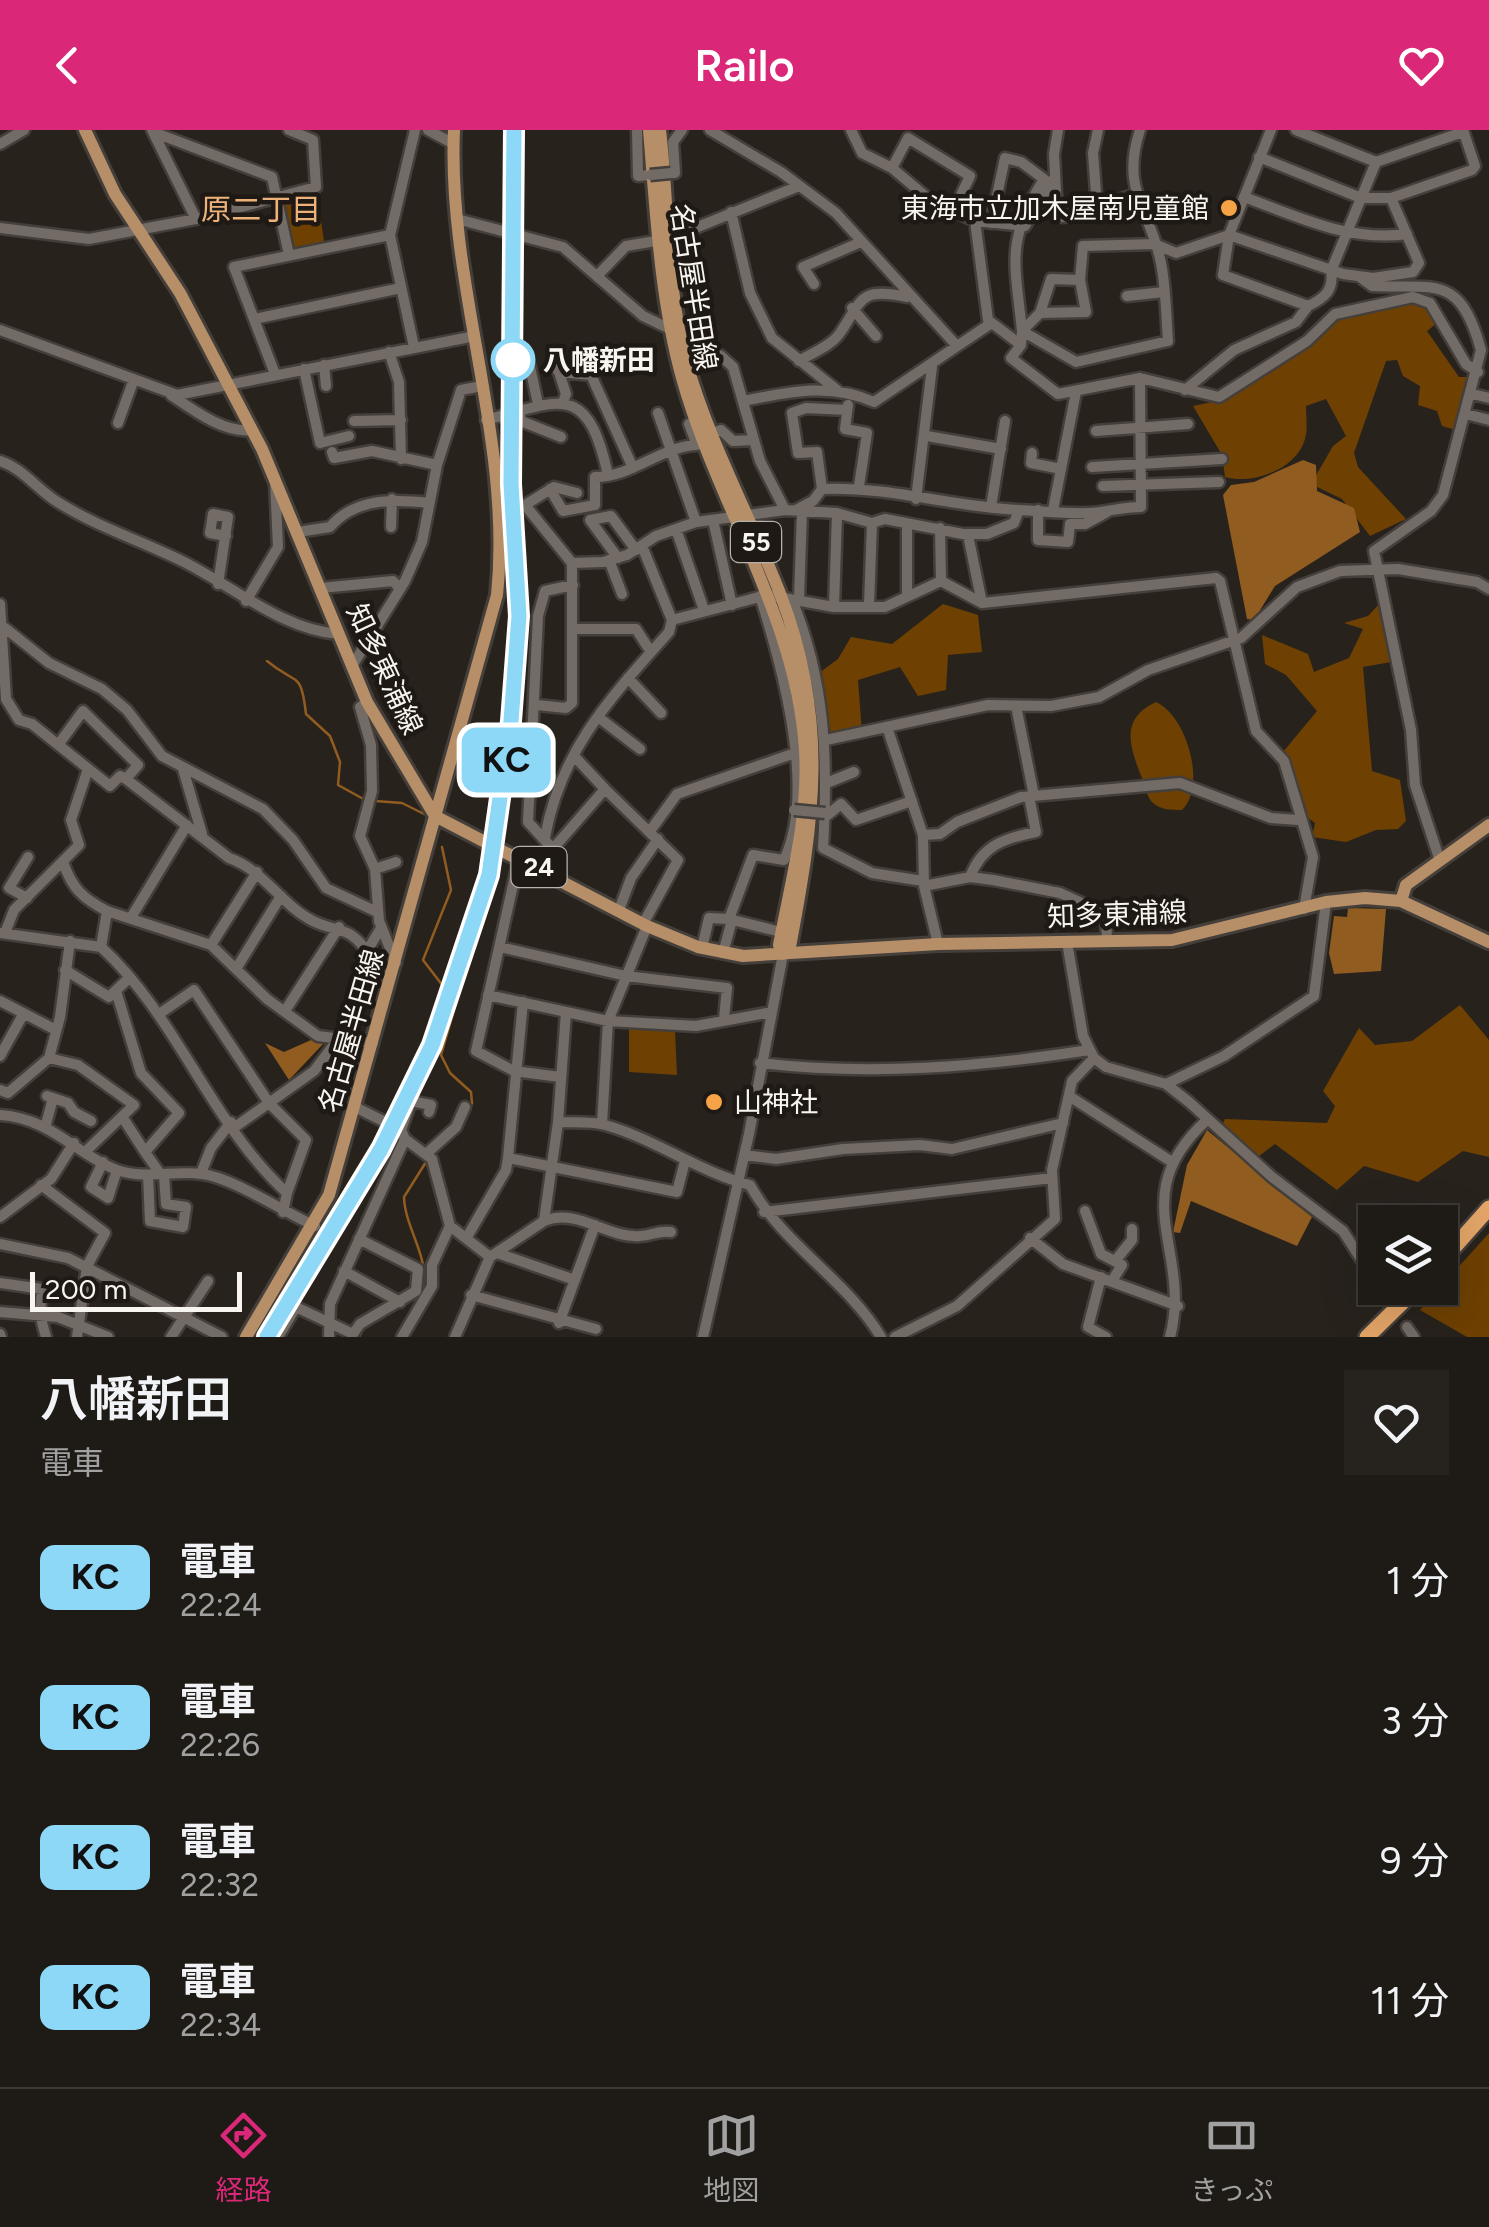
<!DOCTYPE html>
<html lang="ja">
<head>
<meta charset="utf-8">
<style>
  :root { --surface:#1e1a16; --page:#26231f; --text:#f1f3f6; --muted:#a1a1a1; --line:#3c3835; --accent:#db2777 }
  body { margin:0; font-family:Figtree,"Noto Sans JP",sans-serif; background:var(--page); color:var(--text); height:100vh; display:flex; flex-direction:column; font-size:38px; white-space:nowrap }
  * { box-sizing:border-box; margin:0 }
  p { font-size:32px; color:var(--muted) }
  .icon { flex:none; width:55px; height:55px; fill:none; stroke:currentColor; stroke-width:2; stroke-linecap:round; stroke-linejoin:round }
  .map { position:relative; height:1207px; overflow:hidden }
  .details { display:flex; flex-direction:column; background:var(--surface); flex:1 }
  .details>* { flex:none }
  .badge { padding:0 20px; border-radius:15px; font-size:35px; line-height:65px }
  .controls { position:absolute; left:1358px; top:1075px; display:grid; gap:20px }
  .controls a { display:grid; place-items:center; width:100px; height:100px; border-radius:0px; background:var(--surface); box-shadow:0 10px 40px #0002,0 0 0 2px var(--line); font-size:50px }
  .scale { position:absolute; left:30px; bottom:25px; width:212px; box-sizing:border-box; padding-left:10px; border:5px solid #f8f4f0; border-top:0; font-size:28px; line-height:35px; white-space:nowrap; color:#f8f4f0; -webkit-text-stroke:8px #1e1914; paint-order:stroke }
  .map>.badge { position:absolute; translate:-50% -50%; box-shadow:0 0 0 5px #fff }
  .round { display:grid; place-items:center; flex:none; width:105px; height:105px; border-radius:0px; background:var(--page) }
  .head { display:flex; align-items:center; justify-content:space-between; height:170px; padding:0 40px }
  h1 { font-size:48px; font-weight:600; line-height:75px }
  ul { padding:0; list-style:none }
  li { display:flex; align-items:center; gap:30px; height:140px; padding:0 40px }
  li div { flex:1 }
  li b { display:block; font-size:38px }
  li em { font-style:normal }
  li .badge { min-width:110px; font-weight:700; text-align:center }
  header { display:flex; justify-content:space-between; align-items:center; height:130px; padding:0 40px; background:var(--accent); color:#fff; font-size:45px; font-weight:600 }
  .tabs { display:flex; justify-content:space-around; align-items:center; height:140px; border-top:2px solid var(--line); background:var(--surface); font-size:28px; color:var(--muted) }
  .tabs a { display:grid; justify-items:center; gap:5px }
  .tabs .active { color:var(--accent) }
  .map>svg:first-child { display:block }
  .green { fill:#6e4001 }
  .water { fill:#915c20 }
  .lines { fill:none; stroke-linecap:round; stroke-linejoin:round }
  .stream { stroke:#915c20; stroke-width:2.5 }
  .minor-casing { stroke:#443f3a; stroke-width:15 }
  .major-casing { stroke:#443f3a; stroke-width:18 }
  .highway-casing { stroke:#443f3a; stroke-width:20 }
  .minor { stroke:#736c66; stroke-width:10 }
  .major { stroke:#b68e67; stroke-width:12 }
  .highway { stroke:#e2a467; stroke-width:15 }
  .rail { stroke:#b2ada9; stroke-width:2.5 }
  .minor-bridge-casing { stroke:#443f3a; stroke-width:15; stroke-linecap:butt }
  .minor-bridge { stroke:#736c66; stroke-width:10 }
  .line-casing { stroke:#fff; stroke-width:22 }
  .line { stroke:#8dd7f7; stroke-width:15 }
  .poi-dot { fill:#f6a246; stroke:#1e1914; stroke-width:4 }
  .stop-dot { fill:#fff; stroke:#8dd7f7; stroke-width:5 }
  .labels { text-anchor:middle; dominant-baseline:central; stroke-width:9; stroke-linejoin:round; paint-order:stroke }
  .shield { fill:#1e1914; stroke:#b7b2ae; stroke-width:2.5 }
  .shield-label { font-size:25px; font-weight:bold; fill:#f8f4f0 }
  .poi-label { font-size:28px; fill:#f8f4f0; stroke:#1e1914; text-anchor:end }
  .street-label { font-size:28px; fill:#f8f4f0; stroke:#1e1914 }
  .stop-label { font-size:28px; font-weight:bold; fill:#f8f4f0; stroke:#1e1914; text-anchor:start }
  .neighbourhood-label { font-size:30px; fill:#ecb279; stroke:#1e1914 }
</style>
</head>
<body>
<header><svg class="icon" aria-label="back" viewBox="0 0 24 24"><path d="M15 5l-7 7 7 7"/></svg>Railo<svg class="icon" aria-label="heart" viewBox="0 0 24 24"><path d="M12 20l-8-8c-3-5 5-10 8-4 3-6 11-1 8 4z"/></svg></header>
<div class="map">
<svg width="1489" height="1207" viewBox="0 0 1489 1207">
  <rect width="100%" height="100%" fill="#28221d"/>
  <path class="green" d="M 316,57 L 325,118 L 289,125 L 278,67 Z
    M 1423,172 L 1437,193 L 1427,201 L 1459,247 L 1466,247 L 1466,271 L 1456,300 L 1442,296 L 1437,281 L 1418,275 L 1420,256 L 1403,246 L 1397,230 L 1386,231 L 1354,323 L 1358,337 L 1406,389 L 1370,406 L 1342,369 L 1311,354 L 1333,316 L 1346,306 L 1326,269 L 1306,276 C 1306,286 1308,299 1305,309 C 1297,339 1253,355 1225,347 L 1222,325 L 1193,276 L 1221,270 L 1279,236 L 1334,188 Z
    M 1381,472 L 1391,532 L 1363,537 L 1372,641 L 1400,650 L 1406,691 L 1398,699 L 1376,700 L 1346,712 L 1312,707 L 1315,693 L 1300,682 L 1300,666 L 1283,622 L 1317,581 L 1286,545 L 1265,534 L 1262,505 L 1308,524 L 1314,542 L 1349,528 L 1363,499 L 1344,493 L 1368,486 Z
    M 943,474 L 978,485 L 982,522 L 948,525 L 946,560 L 918,566 L 900,537 L 858,550 L 862,602 L 832,607 L 826,594 L 819,543 L 838,529 L 851,507 L 892,514 Z
    M 1156,572 C 1187,586 1207,656 1182,680 C 1171,680 1159,680 1151,671 C 1147,666 1144,654 1142,648 C 1130,618 1119,589 1156,572 Z
    M 1460,875 L 1489,910 L 1489,1027 L 1463,1021 L 1418,1052 L 1364,1036 L 1337,1060 L 1275,1014 L 1259,1026 L 1222,995 L 1225,989 L 1327,993 L 1335,976 L 1323,961 L 1359,898 L 1375,915 L 1412,911 Z
    M 629,896 L 675,901 L 677,945 L 629,942 Z
    M 1489,1103 L 1489,1207 L 1467,1207 L 1420,1180 Z"/>
  <path class="water" d="M 1303,330 L 1316,335 L 1317,361 L 1354,378 L 1360,402 L 1275,456 L 1254,490 L 1247,489 L 1223,365 L 1231,355 L 1254,352 Z
    M 1348,778 L 1386,779 L 1381,841 L 1334,844 L 1329,823 L 1334,786 L 1347,787 Z
    M 311,910 L 323,914 L 289,950 L 265,913 L 284,922 Z
    M 1207,1000 L 1312,1087 L 1297,1116 L 1191,1071 L 1180,1103 L 1173,1102 L 1187,1035 Z"/>
  <g class="lines">
    <path class="stream" d="M 267,531 C 297,556 301,540 306,584 L 330,606 L 340,632 L 338,655 L 367,671
      M 375,671 L 402,673 L 424,684
      M 442,717 L 451,760 L 423,830 L 456,873 L 441,925 L 450,943 L 471,962 L 472,973 L 460,999
      M 420,1161 C 434,1132 405,1101 404,1067 L 426,1032
      M 375,1191 L 415,1167
      M 359,1207 L 364,1198"/>
    <defs>
      <path id="minor" d="M 152,0 L 196,89
        M 428,0 L 454,14
        M 637,0 L 638,46 L 650,45
        M 710,0 L 781,42 L 836,83 L 957,216
        M 851,0 L 862,23 L 892,38 L 930,70 L 975,91 L 1025,96 L 1054,48
        M 1058,0 L 1054,24 L 1057,81 L 1063,87 L 1134,65
        M 1271,0 L 1229,105 L 1223,145 L 1308,176 C 1325,168 1334,160 1331,141 L 1376,32
        M 1296,0 L 1376,32 L 1463,2
        M 153,2 L 272,47 L 289,125
        M 0,14 L 24,0
        M 1259,27 L 1361,68 L 1391,68
        M 892,38 L 908,8 L 970,46 L 954,80
        M 671,43 L 675,43 L 673,12 L 682,0
        M 1244,67 C 1299,87 1348,112 1407,104
        M 1097,76 L 1093,23 L 1098,0
        M 731,82 L 750,163 L 772,208 L 837,260
        M 457,89 L 563,117 L 643,186 L 670,199
        M 975,91 L 988,190 L 1021,215
        M 991,93 L 1005,28 L 1021,32 L 1044,49 C 1005,111 1015,132 1022,201 L 1021,215 L 1011,228 L 1058,264 L 1140,248 L 1219,267 L 1307,211 L 1335,184 L 1413,167 L 1430,173 L 1466,234 L 1478,242
        M 0,98 L 89,109 L 196,89 L 316,57 L 313,10 L 289,0
        M 598,145 L 626,116 L 668,109 L 799,56
        M 1361,148 L 1372,156 C 1435,159 1460,143 1481,220 L 1443,365 L 1431,381 L 1374,421 L 1411,600 L 1415,655 L 1440,731
        M 814,154 L 803,137 L 861,112
        M 1127,166 L 1164,162
        M 852,178 L 876,206
        M 1040,183 L 1086,182 L 1080,150
        M 254,189 L 401,158
        M 0,200 L 177,265 L 475,206
        M 1022,201 L 1040,183 L 1051,149 L 1080,150 L 1083,116 L 1155,114 L 1176,123 L 1229,105 L 1343,144 L 1373,148 L 1413,142 L 1419,133 L 1391,68 L 1472,40 L 1475,36 L 1463,0
        M 1022,201 L 1076,232 L 1168,211 C 1166,185 1166,158 1161,133 C 1150,78 1120,61 1140,0
        M 682,210 L 721,226 L 733,237 L 760,331 L 785,380
        M 414,217 L 390,105 L 415,0
        M 389,222 L 399,252 L 401,329
        M 555,225 L 554,236 L 559,242 L 591,245 L 633,338
        M 799,231 C 812,223 831,216 840,203 C 863,169 859,157 907,167
        M 324,235 L 326,256
        M 530,237 L 538,274
        M 304,239 L 320,313 L 349,306
        M 559,242 L 566,264 L 563,272
        M 275,244 L 234,137 L 390,105
        M 1185,260 L 1234,220 L 1296,192 L 1308,176
        M 1472,264 L 1489,268
        M 171,265 C 193,280 225,304 252,300
        M 743,271 C 788,262 830,252 874,272 L 990,194
        M 848,275 L 845,299 L 867,303 L 859,356
        M 519,278 L 521,291 L 561,307
        M 658,283 L 696,392
        M 1466,284 L 1489,290
        M 486,290 C 560,271 587,250 608,345
        M 354,291 L 401,290
        M 118,293 L 134,249
        M 1096,301 L 1188,294
        M 712,303 L 721,300 L 733,311 L 754,310
        M 927,306 L 1001,319
        M 332,322 L 334,328 L 372,321 L 437,335
        M 1032,323 L 1031,333 L 1061,339
        M 0,331 C 22,338 36,358 56,371 C 95,396 139,410 180,430 C 230,454 282,500 339,504
        M 1092,337 L 1222,329
        M 1103,356 L 1219,352
        M 550,359 L 563,381 L 595,375 L 595,347 C 633,347 659,317 697,315 L 689,294 L 697,291
        M 822,359 L 817,322 L 798,323 L 792,283 L 806,278 L 847,280
        M 916,369 L 932,237
        M 991,377 L 1005,291
        M 796,380 L 813,371 L 822,359 C 888,356 953,377 1019,380 C 1042,381 1066,384 1089,383 C 1107,382 1122,377 1141,377 L 1140,248
        M 1038,380 L 1038,410 L 1068,412 L 1070,394 L 1085,394 L 1107,382
        M 1053,380 L 1076,262
        M 713,390 L 732,475
        M 391,397 L 392,369
        M 940,398 L 941,451
        M 676,399 L 704,480
        M 298,402 L 330,397 C 355,368 392,369 429,373
        M 967,404 L 987,404 L 1014,393 L 1019,380
        M 642,416 L 672,490
        M 618,428 L 590,390 L 611,386 L 636,420
        M 609,430 L 622,464
        M 572,433 L 525,375 L 554,357 L 577,363
        M 218,454 L 228,387 L 213,384 L 210,403 L 226,406
        M 321,458 L 393,451 L 400,459
        M 907,465 L 907,395
        M 799,469 L 802,381
        M 792,470 C 826,552 828,632 823,718 L 872,743 L 923,751
        M 246,471 L 278,417 L 275,351
        M 0,474 L 6,569 L 19,590 L 32,594 L 110,656 L 120,646 L 126,649 L 229,728 C 264,740 281,775 313,791 C 340,804 346,794 367,821 L 381,798
        M 869,475 L 872,393
        M 834,477 L 837,383
        M 5,498 L 49,533 L 102,559 L 127,580 L 162,626 L 263,679 L 293,710 L 326,758 L 377,782
        M 574,499 L 636,499 L 651,522
        M 352,536 L 405,451 L 422,412 L 437,335 L 461,260 L 482,256
        M 628,548 L 661,583
        M 367,572 L 360,577 L 371,615 L 372,661 L 360,706 L 375,739 L 379,791 L 396,833
        M 537,575 L 566,578 L 572,573 L 572,433 L 603,432 L 627,425 L 656,406 L 696,392 L 785,380 L 837,383 L 872,393 L 885,389 L 968,405 L 982,473
        M 1016,576 L 1034,666
        M 598,587 L 640,619
        M 887,597 L 923,705 L 924,756 L 938,814
        M 826,610 L 988,575 L 1051,576 L 1099,567 L 1148,540 L 1241,508 L 1297,457 L 1340,441 L 1398,439 L 1477,452 L 1489,459
        M 58,615 L 83,581 L 138,635 L 126,649
        M 574,626 L 605,659
        M 183,639 L 202,704
        M 829,652 L 854,642
        M 825,687 L 841,674 L 856,690 L 912,671
        M 650,701 L 677,664 L 795,623
        M 923,705 L 940,704 L 957,692 L 1021,667 L 1180,653 L 1271,688 L 1298,690
        M 545,707 C 561,619 612,566 669,502 L 672,490 L 767,465 L 834,477 L 885,477 L 941,451 L 982,473 L 1216,448 L 1220,451 L 1256,601 L 1284,631 L 1313,727 L 1304,779
        M 552,718 L 528,692 L 538,486 L 545,461 L 573,455
        M 519,728 L 476,921 L 514,941 L 560,947
        M 63,732 C 72,758 82,768 107,781
        M 538,736 L 605,659 L 678,730 L 643,794
        M 375,739 L 396,732
        M 970,747 C 982,715 1005,708 1036,702 L 1029,666
        M 924,756 L 970,747 L 993,750 L 1060,763 L 1106,784 L 1107,812
        M 27,768 L 9,758 L 28,727
        M 619,780 L 631,748 L 658,709
        M 132,786 L 187,695
        M 729,789 L 781,802
        M 0,803 L 101,817 C 177,886 211,994 287,1063 L 283,1082
        M 5,803 L 14,780 L 79,715 L 71,690 L 87,642
        M 1067,812 L 1083,906 L 1094,928 L 1106,937 L 1166,954 L 1189,972 L 1272,1047 L 1343,1101 L 1375,1151
        M 211,815 L 257,742
        M 101,817 L 107,781 L 211,815 L 267,869 L 318,906 L 373,913
        M 500,817 L 626,846 L 727,858 L 724,889
        M 702,818 L 709,788 L 729,789 L 753,725 L 784,730 C 817,661 782,535 760,466
        M 723,823 L 732,790
        M 236,839 L 281,766
        M 65,840 L 109,867 L 128,849
        M 116,861 L 141,943 L 179,983 L 145,1022 L 161,1045
        M 488,865 L 608,891 L 696,896 L 772,882
        M 0,871 L 56,900
        M 523,872 L 508,1028 L 677,1062 L 685,1031
        M 285,881 L 339,797
        M 159,884 L 194,860 L 269,973 L 306,1010 L 287,1063
        M 0,926 L 24,883
        M 49,928 L 78,935 L 134,975 L 87,1020
        M 760,933 C 871,946 979,937 1089,920
        M 1166,954 L 1224,926 L 1314,866 L 1326,772
        M 0,960 L 8,963 L 49,928 L 60,887 L 70,811
        M 47,966 L 68,973 L 74,982 L 91,991
        M 1069,966 L 1172,1032
        M 355,977 L 401,1000
        M 0,985 C 51,988 77,1025 117,1040 C 146,1050 174,1040 202,1044 C 234,1048 283,1082 315,1096
        M 123,988 L 145,1022
        M 558,992 C 573,993 591,991 605,995 C 656,1009 698,1042 750,1055 C 783,1115 846,1149 881,1207
        M 602,994 L 608,891 L 647,796
        M 235,997 L 314,941 L 339,908
        M 45,998 L 53,968
        M 405,1009 L 401,1000 L 411,971 L 431,975 L 429,982
        M 426,1024 L 456,997 L 465,977
        M 744,1025 L 776,1029 L 843,1019 L 920,1015 L 952,1019 L 1063,993
        M 103,1032 L 91,1057 L 108,1068 L 117,1040
        M 201,1043 L 211,1018 L 231,992
        M 148,1045 L 150,1091 L 183,1097 L 186,1077 L 166,1074 L 164,1045
        M 41,1055 L 105,1103 L 87,1136 L 77,1207
        M 1085,1081 L 1101,1124 L 1122,1135 L 1112,1151
        M 764,1082 L 1052,1048
        M 0,1087 L 51,1049 L 74,1013
        M 544,1091 C 577,1077 608,1109 640,1106 C 652,1106 657,1100 671,1102
        M 467,1107 L 506,1040 L 508,1028
        M 1030,1108 L 1063,1134 L 1178,1176
        M 0,1114 L 68,1128 L 222,1207
        M 497,1123 L 575,1150
        M 1115,1131 L 1132,1110 L 1132,1099
        M 344,1141 L 400,1172
        M 1101,1147 L 1088,1197 L 1106,1207
        M 0,1153 L 42,1159 L 40,1185 L 46,1207
        M 1379,1158 L 1389,1171
        M 471,1165 L 596,1199
        M 0,1182 L 58,1187 L 108,1207
        M 559,1193 L 595,1095
        M 1407,1197 L 1414,1207
        M 0,1204 L 1,1207
        M 171,1207 L 208,1151
        M 278,1207 L 296,1177 L 353,1204 L 360,1194 L 416,1161 L 418,1139 L 359,1109
        M 329,1207 L 330,1174 L 405,1009 L 432,1029 L 450,1096 L 490,1127
        M 402,1207 L 432,1156 L 432,1135 L 450,1096
        M 455,1207 L 490,1127 L 544,1091 L 558,992 L 566,882
        M 703,1207 L 749,1004 L 783,824
        M 895,1207 L 957,1176 L 1055,1089 L 1052,1040 L 1072,951 L 1094,928
        M 1170,1207 C 1193,1120 1122,1066 1208,989"/>
      <path id="major" d="M 85,0 L 115,64 L 180,163 L 262,319 L 367,572 L 435,686 L 647,796 L 698,817 L 743,826 L 938,814 L 1172,810 L 1326,772 L 1365,768 L 1401,771 L 1489,812
        M 649,0 C 656,83 660,168 682,248 C 717,374 797,487 805,621 C 809,686 791,751 779,815 L 783,824
        M 660,0 C 669,77 666,159 687,234 C 710,314 751,388 781,466 C 829,592 814,689 790,817 L 783,824
        M 1401,771 L 1406,755 L 1489,695
        M 246,1207 L 329,1065 L 497,465 C 513,309 447,156 454,0"/>
      <path id="highway" d="M 1440,1133 L 1489,1078
        M 1367,1207 L 1417,1158"/>
    </defs>
    <use href="#minor" class="minor-casing"/>
    <use href="#major" class="major-casing"/>
    <use href="#highway" class="highway-casing"/>
    <use href="#minor" class="minor"/>
    <use href="#major" class="major"/>
    <use href="#highway" class="highway"/>
    <path class="rail" d="M 262,1207 L 377,1017 L 428,913 L 485,744 L 507,591 L 514,486 L 506,354 L 510,0"/>
    <defs>
      <path id="minor-bridge" d="M 650,45 L 671,43
        M 794,680 L 825,683"/>
    </defs>
    <use href="#minor-bridge" class="minor-bridge-casing"/>
    <use href="#minor-bridge" class="minor-bridge"/>
  </g>
  <g class="lines">
    <defs>
      <path id="line" d="M 267,1207 L 381,1019 L 432,915 L 489,745 L 511,591 L 519,486 L 511,354 L 514,0"/>
    </defs>
    <use href="#line" class="line-casing"/>
    <use href="#line" class="line"/>
  </g>
  <g class="poi-dot">
    <circle cx="1229" cy="78" r="10"/>
    <circle cx="714" cy="972" r="10"/>
  </g>
  <circle class="stop-dot" cx="513" cy="230" r="20"/>
  <g class="labels">
    <g class="shield">
      <rect x="731" y="392" width="50" height="40" rx="8"/>
      <rect x="511.5" y="717" width="55" height="40" rx="8"/>
    </g>
    <g class="shield-label">
      <text x="756" y="412">55</text>
      <text x="539" y="737">24</text>
    </g>
    <g class="poi-label">
      <text x="1209" y="78">東海市立加木屋南児童館</text>
      <text x="734" y="972" text-anchor="start">山神社</text>
    </g>
    <g class="street-label">
      <text transform="translate(694 157) rotate(81)">名古屋半田線</text>
      <text transform="translate(385 539) rotate(65)">知多東浦線</text>
      <text transform="translate(1117 784) rotate(-2)">知多東浦線</text>
      <text transform="translate(351 901) rotate(-74)">名古屋半田線</text>
    </g>
    <g class="stop-label">
      <text x="543" y="230">八幡新田</text>
    </g>
    <g class="neighbourhood-label">
      <text x="261" y="79">原二丁目</text>
    </g>
  </g>
</svg>
<div class="controls">
<a><svg class="icon" aria-label="layers" viewBox="0 0 24 24"><path d="M12 4l9 5-9 5-9-5zM3 14l9 5 9-5"/></svg></a>
</div>
<div class="scale">200 m</div>
<b class="badge" style="left:506px;top:630px;background:#8dd7f7;color:#111">KC</b>
</div>
<section class="details">
<div class="head"><div><h1>八幡新田</h1><p>電車</p></div><a class="round"><svg class="icon" aria-label="heart" viewBox="0 0 24 24"><path d="M12 20l-8-8c-3-5 5-10 8-4 3-6 11-1 8 4z"/></svg></a></div>
<ul>
<li><span class="badge" style="background:#8dd7f7;color:#111">KC</span><div><b>電車</b><p>22:24</p></div><em>1 分</em></li>
<li><span class="badge" style="background:#8dd7f7;color:#111">KC</span><div><b>電車</b><p>22:26</p></div><em>3 分</em></li>
<li><span class="badge" style="background:#8dd7f7;color:#111">KC</span><div><b>電車</b><p>22:32</p></div><em>9 分</em></li>
<li><span class="badge" style="background:#8dd7f7;color:#111">KC</span><div><b>電車</b><p>22:34</p></div><em>11 分</em></li>
</ul>
</section>
<nav class="tabs">
<a class="active"><svg class="icon" aria-label="directions" viewBox="0 0 24 24"><path d="M12 3l9 9-9 9-9-9zM9 14v-3h6M13 9l2 2-2 2"/></svg>経路</a>
<a><svg class="icon" aria-label="map" viewBox="0 0 24 24"><path d="M3 6l6-2 6 2 6-2v14l-6 2-6-2-6 2zM9 4v14M15 6v14"/></svg>地図</a>
<a><svg class="icon" aria-label="tickets" viewBox="0 0 24 24"><path d="M3 7h18v10H3zM15 7v10"/></svg>きっぷ</a>
</nav>
</body>
</html>
